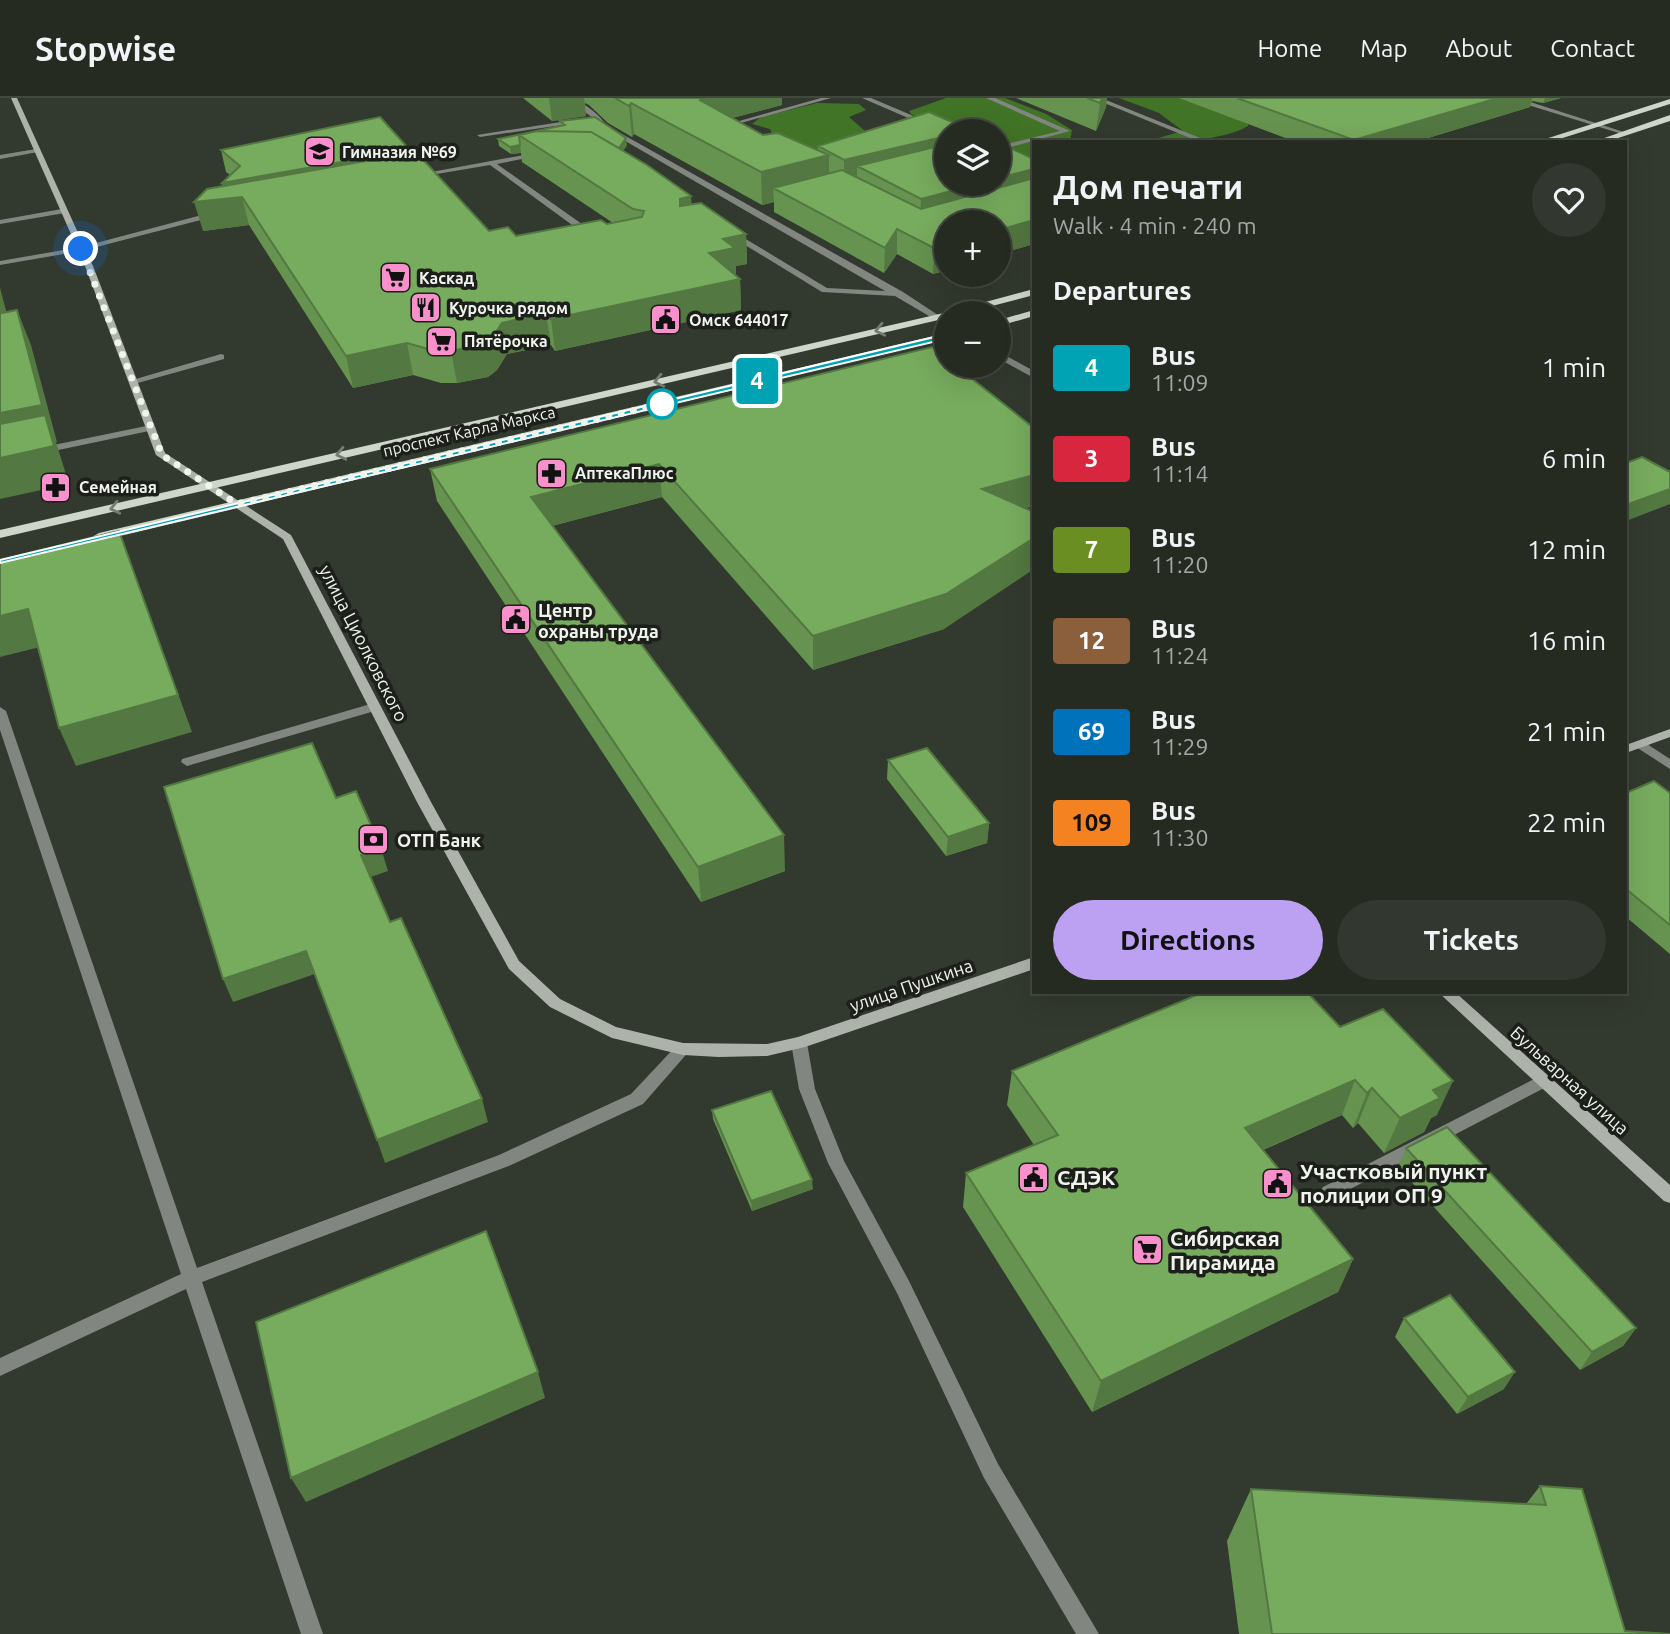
<!DOCTYPE html>
<html lang="en">
<head>
<meta charset="utf-8">
<style>
  :root { --surface:#262b22; --page:#32372f; --text:#f1f3f6; --muted:#a4a7a5; --line:#424740; --accent:#bca0f2 }
  body { margin:0; font-family:Ubuntu,sans-serif; background:var(--page); color:var(--text); height:100vh; display:flex; flex-direction:column; font-size:26px; white-space:nowrap }
  * { box-sizing:border-box; margin:0 }
  p { font-size:23px; color:var(--muted) }
  .icon { flex:none; width:38px; height:38px; fill:none; stroke:currentColor; stroke-width:2; stroke-linecap:round; stroke-linejoin:round }
  .map { position:relative; flex:1; overflow:hidden }
  .details { position:absolute; left:1032px; top:42px; width:595px; height:854px; display:flex; flex-direction:column; background:var(--surface); border-radius:0px; box-shadow:0 7px 28px #0002,0 0 0 2px var(--line) }
  .details>* { flex:none }
  .badge { padding:0 14px; border-radius:5px; font-size:24px; line-height:46px }
  .fabs { position:absolute; left:934px; top:21px; display:grid; gap:14px }
  .fabs a { display:grid; place-items:center; width:77px; height:77px; border-radius:50%; background:var(--surface); box-shadow:0 7px 28px #0002,0 0 0 2px var(--line); font-size:35px }
  .you { position:absolute; width:35px; height:35px; margin:-18px; border:5px solid #fff; border-radius:50%; background:#1a73e8; box-shadow:0 0 0 10px #1a73e833 }
  .map>.badge { position:absolute; translate:-50% -50%; box-shadow:0 0 0 4px #fff }
  h2 { padding:0 21px; font-size:26px; line-height:63px }
  .round { display:grid; place-items:center; flex:none; width:74px; height:74px; border-radius:37px; background:var(--page) }
  .overview { display:flex; align-items:center; justify-content:space-between; height:119px; padding:0 21px }
  h1 { font-size:33px; font-weight:700; line-height:52px }
  .cta { display:flex; gap:14px; margin-top:auto; padding:14px 21px }
  .cta a { flex:1; height:80px; border-radius:42px; background:var(--accent); color:#111; font-size:28px; font-weight:700; line-height:80px; text-align:center }
  .cta a+a { background:var(--page); color:var(--text) }
  ul { padding:0; list-style:none }
  li { display:flex; align-items:center; gap:21px; height:91px; padding:0 21px }
  li div { flex:1 }
  li b { display:block; font-size:26px }
  li em { font-style:normal }
  li .badge { min-width:77px; font-weight:700; text-align:center }
  header { display:flex; align-items:center; gap:42px; box-sizing:border-box; height:98px; padding:0 35px; background:var(--surface); border-bottom:2px solid var(--line) }
  header strong { font-size:33px }
  nav { display:flex; gap:38px; margin-inline-start:auto; font-size:24px }
  .map>svg:first-child { display:block }
  .forest { fill:#427427 }
  .lines { fill:none; stroke-linecap:round; stroke-linejoin:round }
  .lane { fill:#828681; fill-rule:evenodd }
  .street { fill:#828681; fill-rule:evenodd }
  .secondary { fill:#adb3aa; fill-rule:evenodd }
  .primary { fill:#ced6ca; fill-rule:evenodd }
  .wall { fill:#669350 }
  .shaded-wall { fill:#537841 }
  .building { fill:#77ab5d; stroke:#537841; stroke-width:2 }
  .oneway { stroke:#757a72 }
  .line { fill:#00a3b4; stroke:#fff; stroke-width:2 }
  .walk { stroke:#eff4ed; stroke-width:7; stroke-dasharray:0 12.6 }
  .stop-dot { fill:#fff; stroke:#00a3b4; stroke-width:3.5 }
  .labels { text-anchor:middle; dominant-baseline:central; stroke-width:7; stroke-linejoin:round; paint-order:stroke }
  .far-poi-label { font-size:16px; font-weight:bold; fill:#eff4ed; stroke:#1c1f1a; text-anchor:start }
  .far-street-label { font-size:16px; fill:#eff4ed; stroke:#1c1f1a }
  .poi-label { font-size:18px; font-weight:bold; fill:#eff4ed; stroke:#1c1f1a; text-anchor:start }
  .street-label { font-size:18px; fill:#eff4ed; stroke:#1c1f1a }
  .near-poi-label { font-size:21px; font-weight:bold; fill:#eff4ed; stroke:#1c1f1a; text-anchor:start }
</style>
</head>
<body>
<header>
<strong>Stopwise</strong>
<nav><a>Home</a><a>Map</a><a>About</a><a>Contact</a></nav>
</header>
<div class="map">
<svg width="1670" height="1536" viewBox="0 0 1670 1536">
  <rect width="100%" height="100%" fill="#32392e"/>
  <path class="forest" d="M 946,0 L 1005,0 L 1046,16 L 1072,32 L 1070,44 L 1034,44 L 1034,65 L 999,53 L 999,33 L 951,33 L 911,16 L 909,13 Z
    M 1119,0 L 1187,0 L 1249,24 L 1248,28 C 1223,43 1174,44 1144,44 L 1183,33 L 1159,15 Z
    M 817,5 L 859,6 L 866,12 L 849,19 L 865,33 L 901,47 L 864,82 L 773,38 L 770,31 L 752,26 L 761,19 Z"/>
  <g class="lines">
    <path class="lane" d="M 565,0 C 578,0 599,15 606,27 L 903,194 L 941,219 L 934,221 L 895,198 L 822,194 L 727,136 L 734,134 L 827,190 L 885,193 L 601,29 L 596,22 Z
      M 821,0 L 831,0 L 723,30 L 718,29 Z
      M 862,0 L 871,0 L 949,33 L 947,33 L 947,37 L 945,36 Z
      M 986,0 L 995,0 L 1070,33 L 999,52 L 999,48 L 1060,33 Z
      M 1092,0 L 1101,0 L 1210,44 L 1200,44 Z
      M 1511,0 L 1518,0 L 1627,35 L 1622,36 L 1512,2 Z
      M 580,21 L 582,24 L 480,39 L 477,37 Z
      M 36,51 L 38,54 L 0,61 L 0,57 Z
      M 540,54 L 542,57 L 497,66 L 596,136 L 596,140 L 590,140 L 490,67 L 419,79 L 415,77 Z
      M 217,113 L 221,115 L 220,117 L 81,153 L 0,167 L 0,163 L 81,149 Z
      M 999,254 L 1034,273 L 1034,280 L 999,261 Z
      M 221,256 L 224,257 L 224,261 L 134,286 L 129,283 Z
      M 151,327 L 156,330 L 154,332 L 39,356 L 34,353 L 39,350 Z
      M 374,605 L 380,609 L 378,612 L 187,668 L 181,664 L 182,661 Z
      M 0,609 L 6,613 L 197,1170 L 499,1057 L 631,996 L 677,947 L 683,945 L 689,947 L 691,951 L 643,1006 L 511,1067 L 202,1184 L 323,1536 L 301,1536 L 186,1191 L 0,1278 L 0,1260 L 181,1176 L 0,632 Z
      M 1641,642 L 1670,661 L 1670,671 L 1636,649 L 1635,646 Z
      M 799,939 L 805,941 L 807,945 L 815,991 L 844,1063 L 909,1183 L 998,1366 L 1099,1536 L 1076,1536 L 984,1380 L 897,1195 L 828,1065 L 799,991 L 791,945 L 793,941 Z
      M 1542,977 L 1548,978 L 1550,983 L 1548,988 L 1335,1099 L 1329,1101 L 1323,1099 L 1320,1094 L 1323,1089 Z"/>
    <path class="street" d="M 62,111 L 66,113 L 65,115 L 0,126 L 0,122 Z"/>
    <path class="secondary" d="M 11,0 L 17,0 L 93,168 L 165,355 L 291,437 L 431,704 L 519,863 L 560,901 L 616,929 L 683,945 L 767,946 L 798,939 L 1034,859 L 1034,871 L 805,949 L 767,958 L 719,959 L 683,957 L 612,940 L 550,909 L 509,871 L 417,704 L 283,441 L 156,357 L 85,168 Z
      M 1670,631 L 1670,639 L 1626,655 L 1626,647 Z
      M 1438,894 L 1455,894 L 1670,1087 L 1670,1105 L 1664,1103 Z"/>
    <path class="primary" d="M 1670,1 L 1670,6 L 1550,44 L 1536,44 Z
      M 1670,17 L 1670,23 L 1606,44 L 1593,44 Z
      M 1034,191 L 1034,197 L 965,215 L 947,215 L 947,220 L 0,440 L 0,432 L 948,214 Z
      M 1034,212 L 1034,218 L 999,228 L 999,222 Z
      M 947,235 L 947,241 L 99,443 L 92,439 L 99,435 Z"/>
  </g>
  <path class="wall" d="M 523,0 L 782,0 L 782,7 L 732,20 L 763,37 L 778,35 L 818,52 L 818,48 L 929,14 L 973,33 L 947,33 L 947,86 L 999,86 L 999,45 L 1034,61 L 1034,146 L 999,156 L 999,124 L 947,124 L 947,172 L 933,176 L 897,156 L 884,175 L 774,114 L 774,104 L 762,107 L 634,36 L 632,39 L 608,25 L 589,7 L 585,5 L 586,18 L 552,23 Z
    M 1016,0 L 1107,0 L 1106,9 L 1096,33 Z
    M 1179,0 L 1561,0 L 1543,5 L 1532,3 L 1530,9 L 1415,44 L 1296,44 Z
    M 560,23 L 627,47 L 623,53 L 691,106 L 746,136 L 747,166 L 736,168 L 736,178 L 740,181 L 741,212 L 555,253 L 551,247 L 507,256 L 497,272 L 488,279 L 457,285 L 441,285 L 413,277 L 353,290 L 249,127 L 203,133 L 223,89 L 222,85 L 230,77 L 226,74 L 221,52 L 410,55 L 489,133 L 516,138 L 613,125 L 522,64 L 521,55 L 511,56 L 499,48 L 498,41 L 561,28 Z
    M 932,249 L 1027,411 L 944,531 L 813,572 L 662,399 L 552,428 L 785,773 L 701,804 L 437,403 L 430,371 Z
    M 888,662 L 989,725 L 987,745 L 946,758 L 887,681 Z
    M 1626,695 L 1670,695 L 1670,856 L 1626,819 Z
    M 1340,929 L 1437,1017 L 1431,1020 L 1424,1034 L 1384,1055 L 1358,1025 L 1353,1030 L 1342,1017 L 1263,1052 L 1353,1161 L 1338,1194 L 1092,1314 L 963,1109 L 966,1075 L 1034,1047 L 1007,1007 L 1012,973 Z
    M 712,1012 L 813,1091 L 752,1113 L 713,1021 Z
    M 1406,1050 L 1636,1230 L 1623,1248 L 1580,1272 L 1398,1069 Z
    M 1404,1220 L 1504,1291 L 1457,1316 L 1395,1239 Z
    M 1540,1388 L 1625,1533 L 1670,1536 L 1239,1536 L 1227,1443 L 1251,1391 L 1526,1406 Z"/>
  <path class="shaded-wall" d="M 549,0 L 584,0 L 586,18 L 552,23 Z
    M 701,0 L 782,0 L 782,7 L 705,27 L 700,2 Z
    M 1102,0 L 1107,0 L 1106,9 L 1096,33 L 1100,5 Z
    M 1498,0 L 1532,0 L 1530,9 L 1415,44 L 1354,44 L 1354,42 Z
    M 1545,0 L 1561,0 L 1543,5 Z
    M 631,5 L 634,36 L 632,39 L 629,8 Z
    M 947,38 L 947,60 L 857,68 L 857,82 L 844,85 L 844,62 Z
    M 626,40 L 627,47 L 616,64 L 615,56 Z
    M 520,47 L 521,55 L 511,56 L 510,49 Z
    M 410,52 L 414,73 L 242,99 L 249,127 L 203,133 L 194,104 L 226,100 L 222,85 Z
    M 829,57 L 829,89 L 773,90 L 774,104 L 762,107 L 761,74 Z
    M 1034,71 L 1034,84 L 920,125 L 921,101 L 978,86 L 999,86 L 999,80 Z
    M 691,98 L 693,126 L 682,129 L 680,101 Z
    M 1034,122 L 1034,146 L 999,156 L 999,132 Z
    M 897,131 L 897,156 L 884,175 L 885,150 Z
    M 746,136 L 747,166 L 736,168 L 736,180 L 709,155 L 723,141 Z
    M 947,147 L 947,172 L 933,176 L 934,150 Z
    M 740,181 L 741,212 L 555,253 L 551,221 Z
    M 0,190 L 16,250 L 2,215 L 0,208 Z
    M 17,212 L 31,247 L 57,344 L 56,344 L 69,386 L 0,401 L 0,315 Z
    M 546,215 L 551,247 L 507,256 L 497,272 L 488,279 L 457,285 L 451,253 L 502,225 Z
    M 407,245 L 413,277 L 353,290 L 346,258 Z
    M 659,366 L 662,399 L 536,432 L 531,399 Z
    M 1034,377 L 1034,408 L 980,424 L 982,391 Z
    M 1670,391 L 1670,406 L 1626,423 L 1626,407 Z
    M 119,433 L 192,634 L 76,668 L 59,630 Z
    M 1034,440 L 1034,471 L 944,531 L 813,572 L 813,538 Z
    M 28,511 L 44,548 L 0,559 L 0,518 Z
    M 989,725 L 987,745 L 946,758 L 948,739 Z
    M 784,737 L 785,773 L 701,804 L 698,769 Z
    M 381,750 L 388,773 L 368,780 L 361,757 Z
    M 306,853 L 315,876 L 233,904 L 223,881 Z
    M 1355,982 L 1342,1017 L 1234,1064 L 1245,1030 Z
    M 1453,983 L 1437,1017 L 1431,1020 L 1424,1034 L 1384,1055 L 1400,1020 L 1433,992 Z
    M 1372,990 L 1358,1025 L 1353,1030 L 1367,995 Z
    M 482,1001 L 488,1024 L 385,1065 L 377,1042 Z
    M 812,1082 L 813,1091 L 752,1113 L 751,1103 Z
    M 1353,1161 L 1338,1194 L 1092,1314 L 1101,1283 Z
    M 1636,1230 L 1623,1248 L 1580,1272 L 1592,1254 Z
    M 538,1274 L 545,1300 L 306,1404 L 291,1380 Z
    M 1515,1274 L 1504,1291 L 1457,1316 L 1468,1299 Z"/>
  <path class="building" d="M 615,0 L 701,0 L 700,2 L 763,37 L 778,35 L 829,57 L 761,74 L 631,5 L 629,8 Z
    M 1087,0 L 1102,0 L 1100,5 Z
    M 1237,0 L 1498,0 L 1354,42 Z
    M 929,14 L 973,33 L 947,33 L 947,38 L 844,62 L 818,48 Z
    M 380,19 L 410,52 L 222,85 L 240,68 L 221,52 Z
    M 595,19 L 626,40 L 619,50 L 591,34 L 537,33 L 519,37 L 520,47 L 510,49 L 498,41 L 565,27 L 560,23 Z
    M 537,33 L 591,34 L 647,67 L 691,98 L 680,101 L 680,108 L 701,105 L 746,136 L 723,141 L 735,150 L 709,155 L 740,181 L 551,221 L 546,215 L 502,225 L 492,240 L 482,247 L 451,253 L 435,253 L 407,245 L 346,258 L 242,99 L 194,104 L 207,91 L 416,54 L 489,133 L 508,129 L 516,138 L 601,122 L 607,126 L 642,119 L 644,113 L 633,111 L 519,37 Z
    M 999,45 L 1034,61 L 1034,71 L 999,80 Z
    M 947,46 L 947,86 L 978,86 L 921,101 L 857,68 Z
    M 842,72 L 921,111 L 1034,80 L 1034,122 L 999,132 L 999,124 L 947,124 L 947,147 L 934,150 L 897,131 L 885,150 L 773,90 Z
    M 0,208 L 2,215 L 17,212 L 42,307 L 0,315 Z
    M 932,249 L 947,261 L 947,268 L 956,268 L 1034,330 L 1034,377 L 982,391 L 1034,414 L 1034,440 L 946,496 L 813,538 L 659,366 L 531,399 L 784,737 L 698,769 L 430,371 Z
    M 45,317 L 54,348 L 0,360 L 0,326 Z
    M 1642,359 L 1670,374 L 1670,391 L 1626,407 L 1626,365 Z
    M 119,433 L 178,597 L 59,630 L 28,511 L 0,518 L 0,462 Z
    M 312,645 L 336,700 L 356,693 L 381,750 L 361,757 L 390,824 L 401,820 L 482,1001 L 377,1042 L 306,853 L 223,881 L 164,689 Z
    M 927,650 L 989,725 L 948,739 L 888,662 Z
    M 1654,683 L 1670,695 L 1670,827 L 1626,791 L 1626,695 Z
    M 1204,894 L 1307,894 L 1340,929 L 1383,911 L 1453,983 L 1433,992 L 1440,1000 L 1400,1020 L 1372,990 L 1367,995 L 1355,982 L 1245,1030 L 1353,1161 L 1101,1283 L 966,1075 L 1058,1037 L 1012,973 Z
    M 771,993 L 812,1082 L 751,1103 L 712,1012 Z
    M 1447,1029 L 1636,1230 L 1592,1254 L 1406,1050 Z
    M 486,1133 L 538,1274 L 291,1380 L 256,1224 Z
    M 1450,1197 L 1515,1274 L 1468,1299 L 1404,1220 Z
    M 1540,1388 L 1582,1391 L 1625,1533 L 1670,1536 L 1272,1536 L 1251,1391 L 1546,1407 Z"/>
  <defs><path id="oneway-chevron" d="M-2-3.5L2.5 0L-2 3.5" fill="none" stroke-width="1.6" stroke-linecap="round" stroke-linejoin="round" transform="scale(1.75)"/></defs>
  <g class="oneway">
    <use href="#oneway-chevron" transform="translate(880 232) rotate(167)"/>
    <use href="#oneway-chevron" transform="translate(659 283) rotate(167)"/>
    <use href="#oneway-chevron" transform="translate(341 356) rotate(167)"/>
    <use href="#oneway-chevron" transform="translate(115 410) rotate(167)"/>
  </g>
  <path class="line" d="M 947,236 L 950,240 L 0,465 L 0,462 Z"/>
  <g class="lines">
    <path class="walk" d="M 81,151 L 162,357 L 237,406 L 662,306"/>
  </g>
  <defs>
    <symbol id="school-square" viewBox="-11 -11 22 22"><rect x="-9" y="-9" width="18" height="18" rx="4" fill="#f890cb" stroke="#1c1f1a"/><path d="M0-5L7-2L0 1L-7-2ZM-4 1L0 2.5L4 1V4Q0 6-4 4Z" fill="#111"/></symbol>
    <symbol id="supermarket-square" viewBox="-11 -11 22 22"><rect x="-9" y="-9" width="18" height="18" rx="4" fill="#f890cb" stroke="#1c1f1a"/><path d="M-6-5.5h2.5l.6 2H6L4.5 2H-2.5L-4.4-4H-6ZM-1.5 3.2a1.3 1.3 0 1 0 .1 0ZM3 3.2a1.3 1.3 0 1 0 .1 0Z" fill="#111"/></symbol>
    <symbol id="restaurant-square" viewBox="-11 -11 22 22"><rect x="-9" y="-9" width="18" height="18" rx="4" fill="#f890cb" stroke="#1c1f1a"/><path d="M-5-6h1v4h1v-4h1v4h1v-4h1v5L-1.5 .5V6h-2V.5L-5-1ZM5-6V6H3V1.5H1.5Q1.5-4 5-6Z" fill="#111"/></symbol>
    <symbol id="civic-square" viewBox="-11 -11 22 22"><rect x="-9" y="-9" width="18" height="18" rx="4" fill="#f890cb" stroke="#1c1f1a"/><path d="M-.6-6.5H3V-4.5H.6V-3L4-1V1h2V6H-6V1h2V-1L-.6-3ZM-1.2 2.5V6h2.4V2.5Z" fill="#111"/></symbol>
    <symbol id="pharmacy-square" viewBox="-11 -11 22 22"><rect x="-9" y="-9" width="18" height="18" rx="4" fill="#f890cb" stroke="#1c1f1a"/><path d="M-2-6h4v4h4v4h-4v4h-4v-4h-4v-4h4Z" fill="#111"/></symbol>
    <symbol id="bank-square" viewBox="-11 -11 22 22"><rect x="-9" y="-9" width="18" height="18" rx="4" fill="#f890cb" stroke="#1c1f1a"/><path d="M-6-4H6V4H-6ZM0-2.3a2.3 2.3 0 1 0 0 4.6a2.3 2.3 0 1 0 0-4.6Z" fill="#111"/></symbol>
  </defs>
  <g fill-rule="evenodd">
    <use href="#school-square" x="302" y="36" width="35" height="35"/>
    <use href="#supermarket-square" x="378" y="162" width="35" height="35"/>
    <use href="#restaurant-square" x="408" y="192" width="35" height="35"/>
    <use href="#civic-square" x="648" y="204" width="35" height="35"/>
    <use href="#supermarket-square" x="424" y="226" width="35" height="35"/>
    <use href="#pharmacy-square" x="534" y="358" width="35" height="35"/>
    <use href="#pharmacy-square" x="38" y="372" width="35" height="35"/>
    <use href="#civic-square" x="498" y="504" width="35" height="35"/>
    <use href="#bank-square" x="356" y="724" width="35" height="35"/>
    <use href="#civic-square" x="1016" y="1062" width="35" height="35"/>
    <use href="#civic-square" x="1260" y="1068" width="35" height="35"/>
    <use href="#supermarket-square" x="1130" y="1134" width="35" height="35"/>
  </g>
  <circle class="stop-dot" cx="662" cy="306" r="14"/>
  <g class="labels">
    <g class="far-poi-label">
      <text x="342" y="54">Гимназия №69</text>
      <text x="419" y="180">Каскад</text>
      <text x="449" y="210">Курочка рядом</text>
      <text x="689" y="222">Омск 644017</text>
      <text x="464" y="243">Пятёрочка</text>
      <text x="575" y="375">АптекаПлюс</text>
      <text x="79" y="389">Семейная</text>
    </g>
    <g class="far-street-label">
      <text transform="translate(469 333) rotate(-13)">проспект Карла Маркса</text>
    </g>
    <g class="poi-label">
      <text x="538" y="512">Центр<tspan x="538" dy="21">охраны труда</tspan></text>
      <text x="397" y="742">ОТП Банк</text>
    </g>
    <g class="street-label">
      <text transform="translate(364 545) rotate(63)">улица Циолковского</text>
      <text transform="translate(911 887) rotate(-19)">улица Пушкина</text>
      <text transform="translate(1570 982) rotate(42)">Бульварная улица</text>
    </g>
    <g class="near-poi-label">
      <text x="1300" y="1073">Участковый пункт<tspan x="1300" dy="24">полиции ОП 9</tspan></text>
      <text x="1057" y="1079">СДЭК</text>
      <text x="1170" y="1140">Сибирская<tspan x="1170" dy="24">Пирамида</tspan></text>
    </g>
  </g>
</svg>
<div class="fabs">
<a><svg class="icon" aria-label="layers" viewBox="0 0 24 24"><path d="M12 4l9 5-9 5-9-5zM3 14l9 5 9-5"/></svg></a>
<a>+</a>
<a>−</a>
</div>
<div class="you" style="left:81px;top:151px"></div>
<b class="badge" style="left:757px;top:283px;background:#00a3b4;color:#fff">4</b>
<section class="details">
<div class="overview"><div><h1>Дом печати</h1><p>Walk · 4 min · 240 m</p></div><a class="round"><svg class="icon" aria-label="heart" viewBox="0 0 24 24"><path d="M12 20l-8-8c-3-5 5-10 8-4 3-6 11-1 8 4z"/></svg></a></div>
<h2>Departures</h2>
<ul>
<li><span class="badge" style="background:#00a3b4;color:#fff">4</span><div><b>Bus</b><p>11:09</p></div><em>1 min</em></li>
<li><span class="badge" style="background:#d7263d;color:#fff">3</span><div><b>Bus</b><p>11:14</p></div><em>6 min</em></li>
<li><span class="badge" style="background:#6b8e23;color:#fff">7</span><div><b>Bus</b><p>11:20</p></div><em>12 min</em></li>
<li><span class="badge" style="background:#8b5e3c;color:#fff">12</span><div><b>Bus</b><p>11:24</p></div><em>16 min</em></li>
<li><span class="badge" style="background:#0072bc;color:#fff">69</span><div><b>Bus</b><p>11:29</p></div><em>21 min</em></li>
<li><span class="badge" style="background:#f58220;color:#111">109</span><div><b>Bus</b><p>11:30</p></div><em>22 min</em></li>
</ul>
<div class="cta"><a>Directions</a><a>Tickets</a></div>
</section>
</div>
</body>
</html>
